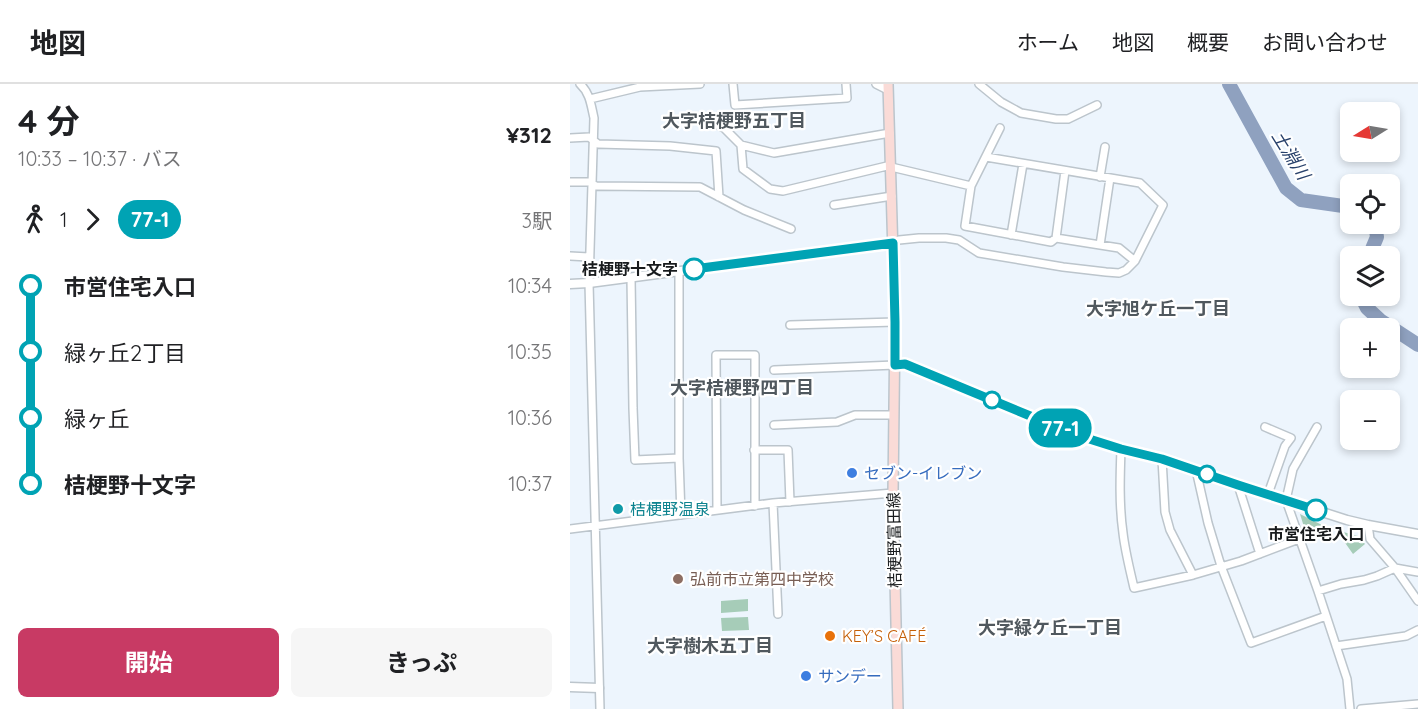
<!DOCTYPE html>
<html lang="ja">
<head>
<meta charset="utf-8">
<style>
  :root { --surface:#fff; --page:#f6f6f6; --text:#202124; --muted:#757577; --line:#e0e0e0; --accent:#c83a64 }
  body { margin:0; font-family:Quicksand,"Noto Sans JP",sans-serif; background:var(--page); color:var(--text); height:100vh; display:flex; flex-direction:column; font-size:22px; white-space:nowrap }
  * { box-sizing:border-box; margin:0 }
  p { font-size:20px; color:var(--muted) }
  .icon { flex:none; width:33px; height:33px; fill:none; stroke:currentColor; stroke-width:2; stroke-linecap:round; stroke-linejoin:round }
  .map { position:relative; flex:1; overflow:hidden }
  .details { display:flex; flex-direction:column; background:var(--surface); width:570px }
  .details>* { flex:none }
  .badge { padding:0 12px; border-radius:20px; font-size:21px; line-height:39px }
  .needle { width:39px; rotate:259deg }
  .tools { position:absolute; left:770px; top:18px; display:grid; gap:12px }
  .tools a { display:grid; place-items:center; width:60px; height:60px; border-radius:9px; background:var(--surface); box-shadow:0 3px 9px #0003; font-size:30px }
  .map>.badge { position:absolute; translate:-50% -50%; box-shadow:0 0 0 3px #fff }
  .legs { display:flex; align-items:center; gap:9px; height:66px; padding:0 18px; font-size:20px }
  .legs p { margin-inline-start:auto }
  .overview { display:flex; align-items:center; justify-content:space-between; height:102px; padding:0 18px }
  h1 { font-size:33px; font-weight:700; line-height:45px }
  .action { display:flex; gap:12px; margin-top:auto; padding:12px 18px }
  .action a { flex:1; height:69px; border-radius:9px; background:var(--accent); color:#fff; font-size:24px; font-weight:700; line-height:69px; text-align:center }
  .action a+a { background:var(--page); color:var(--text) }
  ul { padding:0 18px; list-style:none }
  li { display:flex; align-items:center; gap:21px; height:66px; font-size:22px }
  li i { display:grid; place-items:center; width:9px; height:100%; margin:0 8px; background:currentColor }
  li i::after { content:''; width:15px; height:15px; margin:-8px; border:4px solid; border-radius:50%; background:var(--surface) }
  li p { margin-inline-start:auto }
  li:first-child i { background:linear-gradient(#0000 50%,currentColor 0) }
  li:last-child i { background:linear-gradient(currentColor 50%,#0000 0) }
  header { display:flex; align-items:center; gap:36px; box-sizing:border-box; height:84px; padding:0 30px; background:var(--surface); border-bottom:2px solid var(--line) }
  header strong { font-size:28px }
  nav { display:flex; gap:33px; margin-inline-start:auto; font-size:21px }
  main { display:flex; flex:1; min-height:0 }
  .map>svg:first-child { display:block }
  .green { fill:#a6ccb8 }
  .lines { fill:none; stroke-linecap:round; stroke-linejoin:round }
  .river { stroke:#8fa1bf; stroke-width:14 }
  .minor-casing { stroke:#bcc5cc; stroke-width:10 }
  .tertiary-casing { stroke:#bcc5cc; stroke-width:11 }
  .secondary-casing { stroke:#bcc5cc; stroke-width:12 }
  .minor { stroke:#fff; stroke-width:7 }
  .tertiary { stroke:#fff; stroke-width:8 }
  .secondary { stroke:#fadbd7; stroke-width:9 }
  .line-1-casing { stroke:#fff; stroke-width:14 }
  .line-1 { stroke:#00a3b4; stroke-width:9 }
  .stop-1-dot { fill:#fff; stroke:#00a3b4; stroke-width:3 }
  .shop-dot { fill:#3f7fe0; stroke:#fff; stroke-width:2 }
  .culture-dot { fill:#0f9aa8; stroke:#fff; stroke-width:2 }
  .education-dot { fill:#8d6e63; stroke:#fff; stroke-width:2 }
  .food-dot { fill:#e8710a; stroke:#fff; stroke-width:2 }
  .labels { text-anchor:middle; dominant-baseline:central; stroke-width:4.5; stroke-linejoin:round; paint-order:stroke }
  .stop-label { font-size:16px; font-weight:bold; fill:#181b1d; stroke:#fff; text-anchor:end }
  .shop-label { font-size:16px; fill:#366cbe; stroke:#fff; text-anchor:start }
  .culture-label { font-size:16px; fill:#0d838f; stroke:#fff; text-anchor:start }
  .street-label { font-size:16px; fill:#181b1d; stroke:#fff }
  .education-label { font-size:16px; fill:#785e54; stroke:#fff; text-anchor:start }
  .food-label { font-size:16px; fill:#c56008; stroke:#fff; text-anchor:start }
  .neighbourhood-label { font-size:18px; font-weight:bold; fill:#50585e; stroke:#fff }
  .water-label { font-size:18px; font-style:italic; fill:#28416b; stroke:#fff }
</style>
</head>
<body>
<header>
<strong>地図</strong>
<nav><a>ホーム</a><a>地図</a><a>概要</a><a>お問い合わせ</a></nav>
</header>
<main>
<section class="details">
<div class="overview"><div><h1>4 分</h1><p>10:33 – 10:37 · バス</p></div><b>¥312</b></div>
<div class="legs"><svg class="icon" aria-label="walk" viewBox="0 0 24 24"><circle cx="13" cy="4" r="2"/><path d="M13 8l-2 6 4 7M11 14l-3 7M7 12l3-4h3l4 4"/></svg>1<svg class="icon" aria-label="forward" viewBox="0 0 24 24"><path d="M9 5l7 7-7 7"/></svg><b class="badge" style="background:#00a3b4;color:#fff">77-1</b><p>3駅</p></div>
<ul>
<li><i style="color:#00a3b4"></i><b>市営住宅入口</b><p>10:34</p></li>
<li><i style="color:#00a3b4"></i><span>緑ヶ丘2丁目</span><p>10:35</p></li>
<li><i style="color:#00a3b4"></i><span>緑ヶ丘</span><p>10:36</p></li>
<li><i style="color:#00a3b4"></i><b>桔梗野十文字</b><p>10:37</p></li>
</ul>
<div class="action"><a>開始</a><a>きっぷ</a></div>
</section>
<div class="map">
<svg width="848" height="625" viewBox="0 0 848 625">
  <rect width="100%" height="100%" fill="#edf5fd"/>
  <path class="green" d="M 730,430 L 758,444 L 738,456 Z
    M 766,446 L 788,452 L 795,460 L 783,470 Z
    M 178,515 L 178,527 L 151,529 L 151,517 Z
    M 178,533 L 179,546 L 152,547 L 151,534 Z"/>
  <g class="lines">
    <path class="river" d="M 659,0 L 716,104 L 731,116 L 780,123
      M 799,172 L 807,153 L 805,140
      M 791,212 L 797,224 L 810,236 L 848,261"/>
    <defs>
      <path id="minor" d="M 10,0 C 20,9 21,21 24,34 L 19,199 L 30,625
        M 163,0 L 165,21 L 277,14 L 276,0
        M 306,0 L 318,6
        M 409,0 L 431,18 L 451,29 L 486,35 L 498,35 L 527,21
        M 20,15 L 70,3 L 130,0
        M 140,37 L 154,44 L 171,61 L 204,69 L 320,49
        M 0,54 L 19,53 L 28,60 L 100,62 L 146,67 L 149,113
        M 171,61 L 173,85 L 200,105 L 213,107 L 317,82 L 401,102
        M 416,73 L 570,99 L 593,121 L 565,177 L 549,164 L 486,154 L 481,158 L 395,142 L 401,102 L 430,44
        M 530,93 L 535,63
        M 0,98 L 19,98 L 26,102 L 130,103 L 174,126 L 221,145
        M 264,121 L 322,112
        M 441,151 L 453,80
        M 486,154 L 495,87
        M 323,159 L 329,156 L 349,154 L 376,154 L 389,156 L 409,169 L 493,183 L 536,188 L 549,189 L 556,186 L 565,177
        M 530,161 L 540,94
        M 0,172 L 19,173
        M 109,187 L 109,374 L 111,431
        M 61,194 L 63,324 L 65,376 L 109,374
        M 220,241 L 325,238
        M 204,286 L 325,281
        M 204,341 L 267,338 L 285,331 L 323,331
        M 695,343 L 721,354 L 715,362 L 698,410
        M 747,343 L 723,385 L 716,416 L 748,507 L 777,595 L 780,625
        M 551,365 C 550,392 549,421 553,449 C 555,467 560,486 564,504 L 623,491 L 671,477 L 729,455
        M 184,366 L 218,366 L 220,418
        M 592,375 L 595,428 L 600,446 L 623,491
        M 626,386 L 638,439 L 651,482 L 681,559 L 756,532
        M 668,401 L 690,470
        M 203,419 L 208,530
        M 147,426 L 146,271 L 185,271 L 185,422
        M 798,441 L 800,455 L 825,484 L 848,517
        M 0,445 L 203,419 L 323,409
        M 748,507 L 771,500 L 794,496 L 807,492 L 825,484 L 848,488
        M 766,562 L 836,552 L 848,546
        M 791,625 L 848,620"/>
      <path id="tertiary" d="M 0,200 L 19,199 L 323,159
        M 325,281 L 335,280 L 470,336 L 513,353 L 551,365 L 592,375 L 668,401 L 777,436 L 798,441 L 848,450
        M 0,603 L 29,604"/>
      <path id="secondary" d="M 318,0 L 325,238 L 323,409 L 328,625"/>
    </defs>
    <use href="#minor" class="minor-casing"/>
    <use href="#tertiary" class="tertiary-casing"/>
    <use href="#secondary" class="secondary-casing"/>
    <use href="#minor" class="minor"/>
    <use href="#tertiary" class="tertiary"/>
    <use href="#secondary" class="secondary"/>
  </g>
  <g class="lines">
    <defs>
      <path id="line-1" d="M 124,185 L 323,159 L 325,238 L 325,281 L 335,280 L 470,336 L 513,353 L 551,365 L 592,375 L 668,401 L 746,426"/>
    </defs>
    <use href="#line-1" class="line-1-casing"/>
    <use href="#line-1" class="line-1"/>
  </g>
  <g class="stop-1-dot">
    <circle cx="124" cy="185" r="10"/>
    <circle cx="422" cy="316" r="8"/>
    <circle cx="637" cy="390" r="8"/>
    <circle cx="746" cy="426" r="10"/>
  </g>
  <g class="shop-dot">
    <circle cx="282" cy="389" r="6"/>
    <circle cx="236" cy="592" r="6"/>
  </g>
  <circle class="culture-dot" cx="48" cy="425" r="6"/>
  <circle class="education-dot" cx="108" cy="495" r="6"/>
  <circle class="food-dot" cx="260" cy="552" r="6"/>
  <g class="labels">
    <g class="stop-label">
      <text x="108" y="185">桔梗野十文字</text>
      <text x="746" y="450" text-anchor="middle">市営住宅入口</text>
    </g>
    <g class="shop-label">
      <text x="294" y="389">セブン-イレブン</text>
      <text x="248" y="592">サンデー</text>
    </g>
    <g class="culture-label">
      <text x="60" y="425">桔梗野温泉</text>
    </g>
    <g class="street-label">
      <text transform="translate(324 456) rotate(-91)">桔梗野富田線</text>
    </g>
    <g class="education-label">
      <text x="120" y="495">弘前市立第四中学校</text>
    </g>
    <g class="food-label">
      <text x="272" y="552">KEY’S CAFÉ</text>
    </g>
    <g class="neighbourhood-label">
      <text x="164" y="36">大字桔梗野五丁目</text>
      <text x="588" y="224">大字旭ケ丘一丁目</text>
      <text x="172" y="303">大字桔梗野四丁目</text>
      <text x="480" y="543">大字緑ケ丘一丁目</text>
      <text x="140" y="561">大字樹木五丁目</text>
    </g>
    <g class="water-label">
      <text transform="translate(721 71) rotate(58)">土淵川</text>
    </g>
  </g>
</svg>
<div class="tools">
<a><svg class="needle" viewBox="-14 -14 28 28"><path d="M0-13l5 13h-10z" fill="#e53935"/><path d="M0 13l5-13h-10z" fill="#757577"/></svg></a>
<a><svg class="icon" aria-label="locate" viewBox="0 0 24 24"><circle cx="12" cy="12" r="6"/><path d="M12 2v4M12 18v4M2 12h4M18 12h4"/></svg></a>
<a><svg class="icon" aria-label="layers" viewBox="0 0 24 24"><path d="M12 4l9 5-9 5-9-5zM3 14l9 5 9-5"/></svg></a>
<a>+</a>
<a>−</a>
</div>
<b class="badge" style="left:490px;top:344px;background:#00a3b4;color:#fff">77-1</b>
</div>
</main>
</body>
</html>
